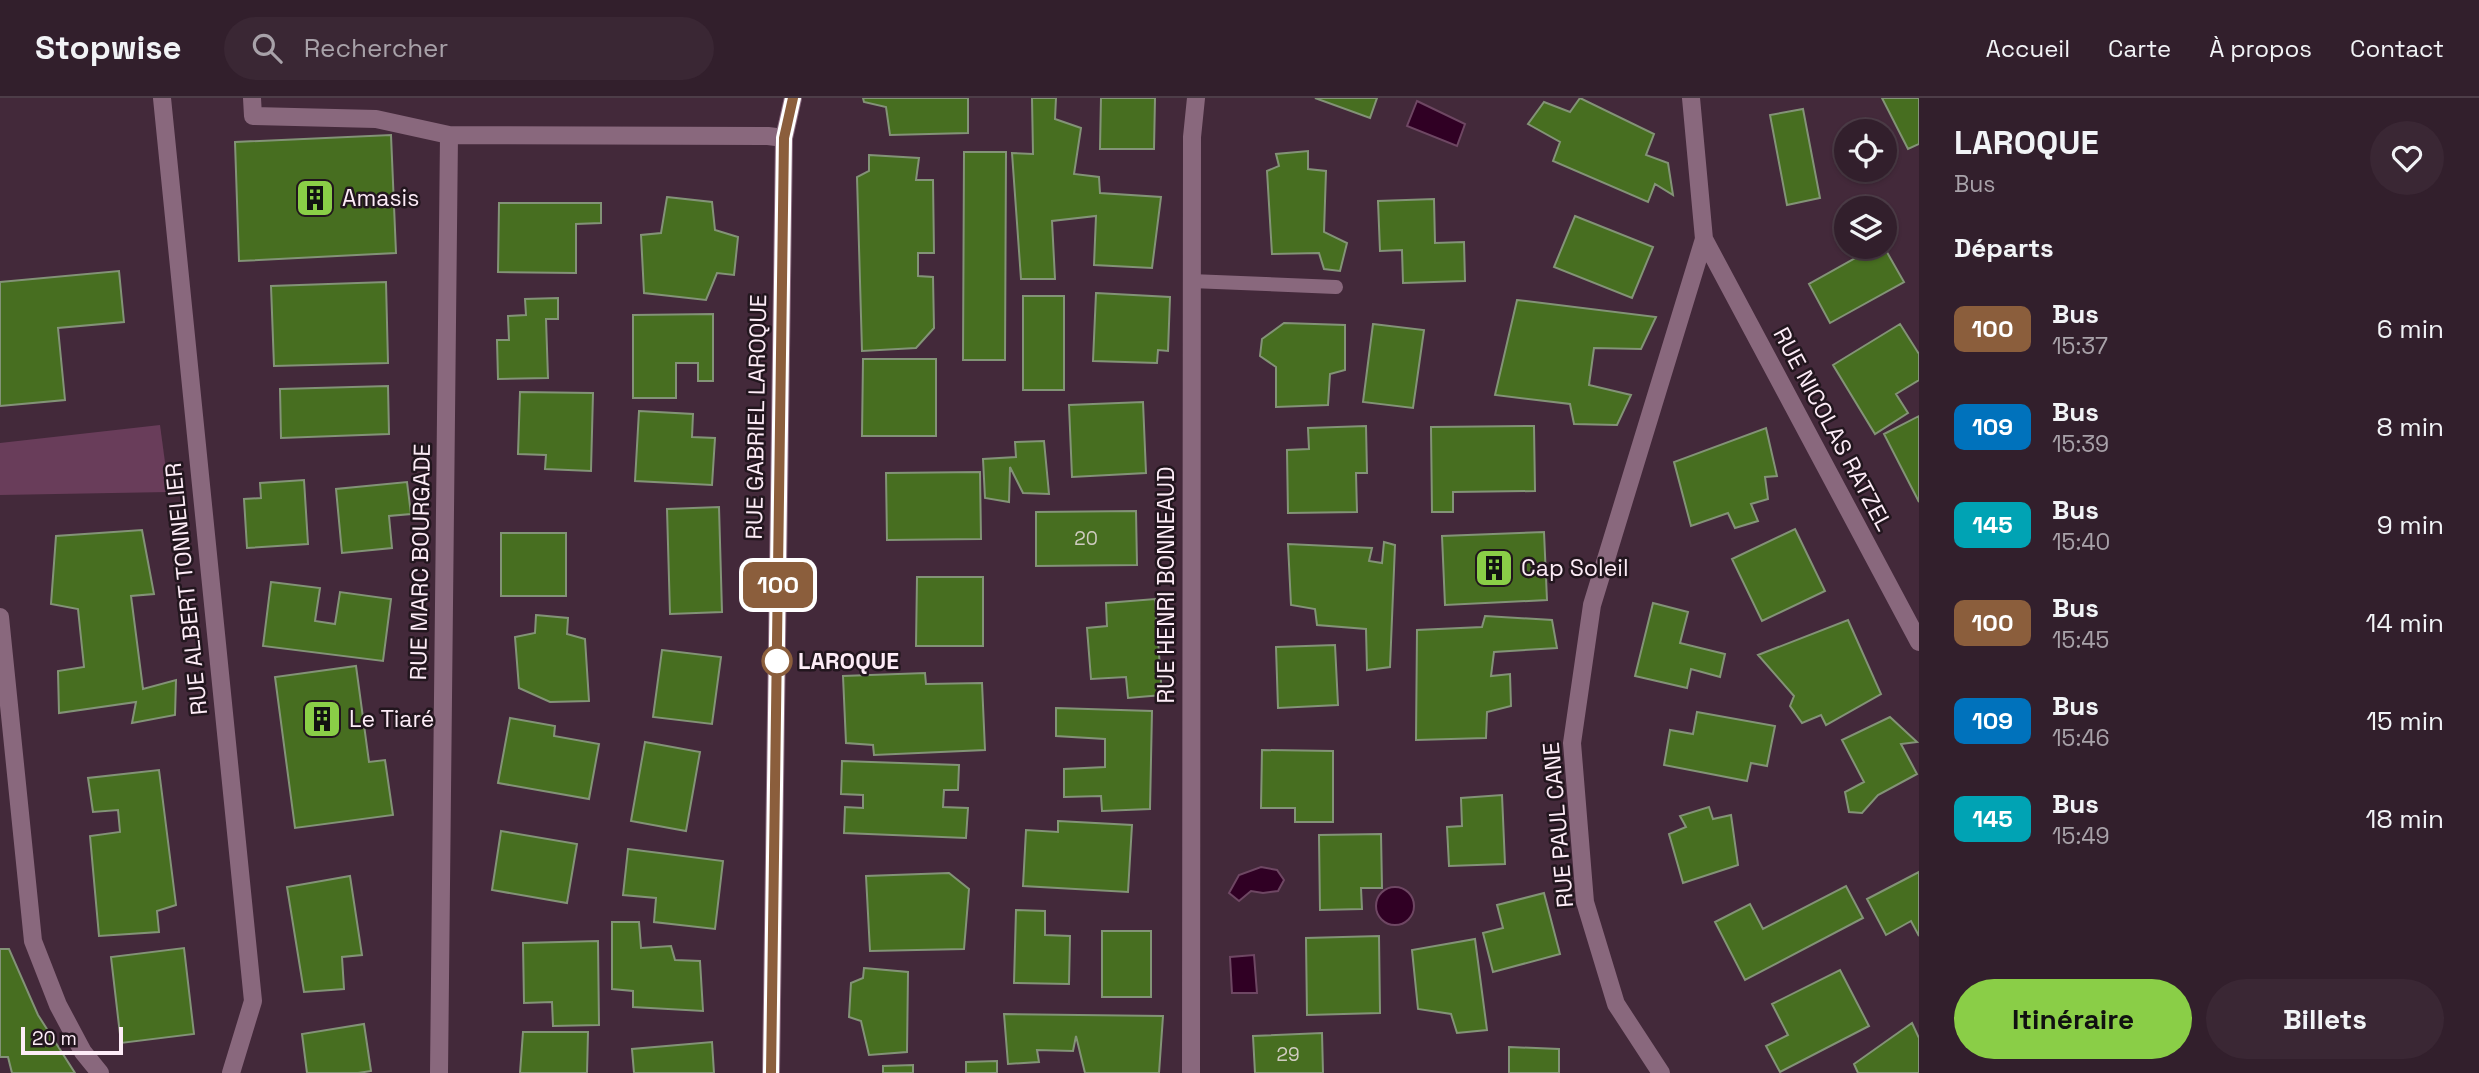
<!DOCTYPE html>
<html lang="fr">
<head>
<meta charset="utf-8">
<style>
  :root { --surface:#321f2c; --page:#3a2734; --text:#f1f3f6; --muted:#a8a2a9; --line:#4d3d48; --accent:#8ace47 }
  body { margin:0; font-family:"Space Grotesk",sans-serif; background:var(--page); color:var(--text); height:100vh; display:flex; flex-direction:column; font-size:26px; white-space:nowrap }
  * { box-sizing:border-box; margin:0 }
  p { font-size:23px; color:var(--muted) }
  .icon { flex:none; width:38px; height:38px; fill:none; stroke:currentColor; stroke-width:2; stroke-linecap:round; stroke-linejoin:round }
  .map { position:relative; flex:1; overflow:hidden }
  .side { display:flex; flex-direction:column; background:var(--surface); width:560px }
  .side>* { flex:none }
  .badge { padding:0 14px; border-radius:10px; font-size:24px; line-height:46px }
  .tools { position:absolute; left:1834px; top:21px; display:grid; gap:14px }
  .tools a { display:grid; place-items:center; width:63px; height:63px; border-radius:50%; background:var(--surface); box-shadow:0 2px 5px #0004,0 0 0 2px var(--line); font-size:35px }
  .scale { position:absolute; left:21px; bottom:18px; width:102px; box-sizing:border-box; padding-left:7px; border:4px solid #fdecf7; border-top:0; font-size:19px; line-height:24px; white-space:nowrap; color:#fdecf7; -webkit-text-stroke:5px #22161e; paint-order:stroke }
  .map>.badge { position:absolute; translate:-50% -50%; box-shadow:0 0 0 4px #fff }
  h2 { padding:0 35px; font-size:26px; line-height:63px }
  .round { display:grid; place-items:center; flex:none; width:74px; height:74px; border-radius:37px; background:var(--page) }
  .summary { display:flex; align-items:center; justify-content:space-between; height:119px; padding:0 35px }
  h1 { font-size:33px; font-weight:700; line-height:52px }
  .primary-button { display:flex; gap:14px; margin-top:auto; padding:14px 35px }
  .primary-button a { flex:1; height:80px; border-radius:42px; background:var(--accent); color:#111; font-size:28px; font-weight:700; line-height:80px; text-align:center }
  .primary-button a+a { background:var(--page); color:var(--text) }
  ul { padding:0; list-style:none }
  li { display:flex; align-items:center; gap:21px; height:98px; padding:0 35px }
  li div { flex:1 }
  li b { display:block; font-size:26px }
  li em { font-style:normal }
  li .badge { min-width:77px; font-weight:700; text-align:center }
  header { display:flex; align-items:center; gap:42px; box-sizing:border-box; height:98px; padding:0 35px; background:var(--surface); border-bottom:2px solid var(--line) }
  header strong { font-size:33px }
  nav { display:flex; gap:38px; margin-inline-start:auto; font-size:24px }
  .search { width:490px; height:63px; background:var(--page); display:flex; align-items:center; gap:18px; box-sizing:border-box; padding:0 24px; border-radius:38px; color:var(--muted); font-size:26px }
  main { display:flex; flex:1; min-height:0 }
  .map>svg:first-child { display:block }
  .green { fill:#693d5a }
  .water { fill:#300024; stroke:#6e4763; stroke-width:2 }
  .building { fill:#476e20; stroke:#839377; stroke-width:2 }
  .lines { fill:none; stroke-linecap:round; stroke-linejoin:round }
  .service { stroke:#89687d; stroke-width:14 }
  .minor { stroke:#89687d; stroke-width:18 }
  .tertiary { stroke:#89687d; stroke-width:18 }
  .line-casing { stroke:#fff; stroke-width:16 }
  .line { stroke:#8b5e3c; stroke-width:10 }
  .stop-dot { fill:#fff; stroke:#8b5e3c; stroke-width:3.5 }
  .labels { text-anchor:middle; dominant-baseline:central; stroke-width:5; stroke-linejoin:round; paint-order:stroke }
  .number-label { font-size:19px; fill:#d0ccc1 }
  .poi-label { font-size:23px; fill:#fdecf7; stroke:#22161e; text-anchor:start }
  .street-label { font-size:23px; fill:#fdecf7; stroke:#22161e }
  .stop-label { font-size:23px; font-weight:bold; fill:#fdecf7; stroke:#22161e; text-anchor:start }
</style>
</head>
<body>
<header>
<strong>Stopwise</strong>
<div class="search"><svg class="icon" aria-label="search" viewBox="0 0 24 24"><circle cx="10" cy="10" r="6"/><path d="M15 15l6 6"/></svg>Rechercher</div>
<nav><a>Accueil</a><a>Carte</a><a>À propos</a><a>Contact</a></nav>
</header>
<main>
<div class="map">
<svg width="1919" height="975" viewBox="0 0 1919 975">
  <rect width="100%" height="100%" fill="#43293a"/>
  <path class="green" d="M 160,327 L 169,394 L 0,397 L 0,345 Z"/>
  <path class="water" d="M 1417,3 L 1465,26 L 1457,48 L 1407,28 Z
    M 1261,769 L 1277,772 L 1284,782 L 1278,793 L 1263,795 L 1251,793 L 1239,803 L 1229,795 L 1239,777 Z
    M1376 808a19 19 0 1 1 38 0a19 19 0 1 1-38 0Z
    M 1254,857 L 1257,895 L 1232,895 L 1230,859 Z"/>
  <path class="building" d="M 863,0 L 968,0 L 968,35 L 890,37 L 886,9 L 864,4 Z
    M 1032,0 L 1056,0 L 1055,21 L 1081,30 L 1074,76 L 1099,79 L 1100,95 L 1161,99 L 1152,170 L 1094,167 L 1096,118 L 1052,123 L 1055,181 L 1021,181 L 1012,55 L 1033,56 Z
    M 1101,0 L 1155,0 L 1154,51 L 1100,51 Z
    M 1315,0 L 1377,0 L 1370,20 Z
    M 1580,0 L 1654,36 L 1646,57 L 1668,65 L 1673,97 L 1655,86 L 1648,104 L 1553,63 L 1560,44 L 1528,26 L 1544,4 L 1570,14 Z
    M 1882,0 L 1919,0 L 1919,46 L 1908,51 Z
    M 1803,11 L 1820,100 L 1787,107 L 1770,17 Z
    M 391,37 L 396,155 L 239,163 L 235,44 Z
    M 1308,53 L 1308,71 L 1326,73 L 1324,134 L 1347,145 L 1340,173 L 1324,171 L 1319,155 L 1272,156 L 1267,73 L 1279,68 L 1276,56 Z
    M 964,54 L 1006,54 L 1005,262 L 963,262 Z
    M 869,57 L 919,60 L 916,82 L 933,82 L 934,155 L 918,155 L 918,178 L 933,179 L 934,230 L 916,250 L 862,253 L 857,79 L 869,73 Z
    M 667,99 L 712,104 L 715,132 L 738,139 L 734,177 L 717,175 L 706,202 L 644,195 L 641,137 L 661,135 Z
    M 1434,101 L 1435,145 L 1464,144 L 1465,183 L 1403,185 L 1402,152 L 1380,153 L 1378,103 Z
    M 499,105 L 601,105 L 601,125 L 576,126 L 576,175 L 498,174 Z
    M 1575,118 L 1653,149 L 1632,200 L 1554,169 Z
    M 1875,149 L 1884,149 L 1904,184 L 1830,225 L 1809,186 Z
    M 119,173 L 124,224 L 58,230 L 65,302 L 0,308 L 0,184 Z
    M 386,184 L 388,265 L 274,268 L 271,188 Z
    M 1096,195 L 1170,199 L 1168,253 L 1158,252 L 1157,265 L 1093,263 Z
    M 1023,198 L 1064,198 L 1064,292 L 1023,292 Z
    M 558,200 L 558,221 L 546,221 L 548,280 L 498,281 L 497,242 L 509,242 L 508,218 L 526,217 L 525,201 Z
    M 1517,202 L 1656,219 L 1641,251 L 1594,250 L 1589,287 L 1631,297 L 1617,327 L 1574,326 L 1570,306 L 1495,297 Z
    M 713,216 L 713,283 L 698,283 L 698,265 L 676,265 L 676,300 L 633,300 L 633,217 Z
    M 1284,225 L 1345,227 L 1345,272 L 1330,276 L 1328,307 L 1276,309 L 1276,269 L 1260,258 L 1262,241 Z
    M 1373,226 L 1424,232 L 1413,310 L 1363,304 Z
    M 1900,226 L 1919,256 L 1919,282 L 1896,296 L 1908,315 L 1875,336 L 1833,267 Z
    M 863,261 L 936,261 L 936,338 L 862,338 Z
    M 388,288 L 389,336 L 281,340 L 280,291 Z
    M 520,294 L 593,295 L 591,373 L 545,371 L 546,357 L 518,356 Z
    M 1143,304 L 1146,375 L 1072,379 L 1069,307 Z
    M 639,313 L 693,316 L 692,339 L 715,340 L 712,387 L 635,383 Z
    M 1919,318 L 1919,404 L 1884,336 Z
    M 1366,328 L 1367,375 L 1356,375 L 1357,414 L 1288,415 L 1287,352 L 1309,351 L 1308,330 Z
    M 1534,328 L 1535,393 L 1453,394 L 1453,414 L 1432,414 L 1431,329 Z
    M 1766,330 L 1777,378 L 1765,379 L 1768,401 L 1751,406 L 1758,423 L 1735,430 L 1728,415 L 1691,428 L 1674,364 Z
    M 1044,343 L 1049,396 L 1023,395 L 1010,369 L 1009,404 L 985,400 L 983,361 L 1016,359 L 1015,344 Z
    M 980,374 L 981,441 L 887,442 L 886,375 Z
    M 304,382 L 308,446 L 247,450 L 244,401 L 261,400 L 260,385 Z
    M 407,384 L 411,416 L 389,418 L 392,450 L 342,455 L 336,391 Z
    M 719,409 L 722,514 L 670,516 L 667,411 Z
    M 1136,413 L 1137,467 L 1036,468 L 1036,414 Z
    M 1795,431 L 1825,493 L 1762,523 L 1732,461 Z
    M 142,432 L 154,496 L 131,498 L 143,591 L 176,582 L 175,617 L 132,625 L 136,604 L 59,615 L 58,573 L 84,569 L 78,511 L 51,506 L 56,438 Z
    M 1544,434 L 1547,502 L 1445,507 L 1442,438 Z
    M 501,435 L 566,435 L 566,498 L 501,498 Z
    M 1384,444 L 1395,447 L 1390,569 L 1367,572 L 1366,531 L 1317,527 L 1315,511 L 1291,507 L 1288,446 L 1372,450 L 1369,463 L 1382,465 Z
    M 917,479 L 983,479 L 983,548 L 916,548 Z
    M 271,484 L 320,490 L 315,523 L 335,526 L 340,494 L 391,501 L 383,563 L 263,548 Z
    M 1155,501 L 1162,597 L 1128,600 L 1126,579 L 1091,581 L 1087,530 L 1107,528 L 1106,505 Z
    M 1653,505 L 1688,514 L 1680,545 L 1725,556 L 1720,579 L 1691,571 L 1687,590 L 1635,578 Z
    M 536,517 L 568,520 L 567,536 L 585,541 L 589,603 L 550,604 L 519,590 L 515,539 L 535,535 Z
    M 1485,518 L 1552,522 L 1557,550 L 1494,554 L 1491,578 L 1510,576 L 1511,608 L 1487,614 L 1486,640 L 1416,642 L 1417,532 L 1482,529 Z
    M 1848,522 L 1881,596 L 1826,627 L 1821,617 L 1802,625 L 1790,608 L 1794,598 L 1758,557 Z
    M 1335,547 L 1338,607 L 1278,610 L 1276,549 Z
    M 662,552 L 721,559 L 712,626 L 653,619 Z
    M 356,568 L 369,664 L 385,662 L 393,717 L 295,730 L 275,579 Z
    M 925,575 L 926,586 L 982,585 L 985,652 L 874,657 L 873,647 L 846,645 L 843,578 Z
    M 1056,610 L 1152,613 L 1150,711 L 1102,713 L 1101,698 L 1064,699 L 1064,671 L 1105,669 L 1105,641 L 1056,638 Z
    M 1697,614 L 1775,628 L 1767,668 L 1751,665 L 1747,683 L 1664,667 L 1670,632 L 1693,636 Z
    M 1890,619 L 1917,644 L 1901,646 L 1917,676 L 1878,697 L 1862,715 L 1849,714 L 1845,694 L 1864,684 L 1842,642 Z
    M 510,620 L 555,628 L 554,638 L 599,646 L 589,701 L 498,685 Z
    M 645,644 L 700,654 L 686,733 L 631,723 Z
    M 1262,652 L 1333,653 L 1333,724 L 1295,724 L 1295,710 L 1261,710 Z
    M 842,663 L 959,667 L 958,692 L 944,692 L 943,709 L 968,710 L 966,740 L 844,735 L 845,709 L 863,710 L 863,697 L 841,696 Z
    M 159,672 L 176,807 L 157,813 L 159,834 L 99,838 L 90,738 L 120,734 L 118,712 L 93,714 L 88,680 Z
    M 1502,697 L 1505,766 L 1449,768 L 1447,729 L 1462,728 L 1461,700 Z
    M 1709,709 L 1713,721 L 1731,717 L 1738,767 L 1683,785 L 1669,736 L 1686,729 L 1680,718 Z
    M 1058,723 L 1132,727 L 1128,794 L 1023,788 L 1026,732 L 1058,734 Z
    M 501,733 L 577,746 L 567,805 L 492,792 Z
    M 1381,736 L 1382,790 L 1361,790 L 1362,811 L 1320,812 L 1319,737 Z
    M 628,751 L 723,763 L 715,831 L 654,824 L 656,800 L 623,797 Z
    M 1919,774 L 1919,838 L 1911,823 L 1886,837 L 1867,801 Z
    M 949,775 L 969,791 L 964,851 L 870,853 L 866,778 Z
    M 350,778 L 362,857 L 342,859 L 344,891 L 304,894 L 287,789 Z
    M 1846,788 L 1863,820 L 1745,882 L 1715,824 L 1750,806 L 1763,831 Z
    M 1544,795 L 1560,856 L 1493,874 L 1483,835 L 1503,830 L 1497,807 Z
    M 1016,812 L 1045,813 L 1045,837 L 1070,838 L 1069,886 L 1014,885 Z
    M 612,824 L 639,824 L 641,850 L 671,848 L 675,862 L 700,863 L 703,913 L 633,909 L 633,893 L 612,891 Z
    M 1102,833 L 1151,833 L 1151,899 L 1102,899 Z
    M 1379,838 L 1380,915 L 1307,917 L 1306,840 Z
    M 1475,841 L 1487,932 L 1457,935 L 1451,916 L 1418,911 L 1412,852 Z
    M 598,843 L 599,927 L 553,928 L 552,904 L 524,905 L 523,845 Z
    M 184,850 L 194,936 L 121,945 L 111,859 Z
    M 0,851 L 9,851 L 38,917 L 75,975 L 12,975 L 8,959 L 0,959 Z
    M 864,870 L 908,874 L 907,954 L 869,957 L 861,923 L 849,919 L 851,885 L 863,880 Z
    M 1840,872 L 1869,928 L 1780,974 L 1766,948 L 1788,937 L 1772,906 Z
    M 1004,916 L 1163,918 L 1159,975 L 1085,975 L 1076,938 L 1073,953 L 1037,952 L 1039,964 L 1008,966 Z
    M 1912,925 L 1919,940 L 1919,975 L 1858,975 L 1854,966 Z
    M 364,926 L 371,973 L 358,975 L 307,975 L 302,936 Z
    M 523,934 L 588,934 L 587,975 L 520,975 Z
    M 1322,935 L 1323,975 L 1255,975 L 1253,938 Z
    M 712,944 L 714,975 L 634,975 L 632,951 Z
    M 1509,949 L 1559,951 L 1559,975 L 1509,975 Z
    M 997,963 L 997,975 L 966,975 L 966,964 Z
    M 913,967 L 913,975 L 883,975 L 883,968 Z"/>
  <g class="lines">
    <path class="service" d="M 1191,183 L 1336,189"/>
    <path class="minor" d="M 162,0 L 253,903 L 231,975
      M 252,0 L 253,18 L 376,21 L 449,37 L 768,38 L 784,40
      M 1704,141 L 1919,544
      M 0,519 L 33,843 L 58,907 L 83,954 L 100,975
      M 439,975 L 449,37
      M 1191,975 L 1192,39 L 1196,0
      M 1661,975 L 1616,906 L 1585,804 L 1572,645 L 1592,507 L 1704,141 L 1691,0"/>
    <path class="tertiary" d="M 771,975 L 784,40 L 793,0"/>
  </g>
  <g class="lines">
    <defs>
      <path id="line" d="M 771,975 L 784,40 L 793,0"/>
    </defs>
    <use href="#line" class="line-casing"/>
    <use href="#line" class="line"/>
  </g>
  <defs>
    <symbol id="building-square" viewBox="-11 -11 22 22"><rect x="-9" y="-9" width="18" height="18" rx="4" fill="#8ace47" stroke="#22161e"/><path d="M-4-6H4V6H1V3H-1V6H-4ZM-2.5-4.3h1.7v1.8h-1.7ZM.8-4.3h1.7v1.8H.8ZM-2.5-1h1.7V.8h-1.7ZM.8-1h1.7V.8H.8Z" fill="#111"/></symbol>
  </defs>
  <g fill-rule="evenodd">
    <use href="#building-square" x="293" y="78" width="44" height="44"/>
    <use href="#building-square" x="1472" y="448" width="44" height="44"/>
    <use href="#building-square" x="300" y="599" width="44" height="44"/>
  </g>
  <circle class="stop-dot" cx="777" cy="563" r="14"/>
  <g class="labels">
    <g class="number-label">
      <text x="1086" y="440">20</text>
      <text x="1288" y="956">29</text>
    </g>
    <g class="poi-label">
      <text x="342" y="100">Amasis</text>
      <text x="1521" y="470">Cap Soleil</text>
      <text x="349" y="621">Le Tiaré</text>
    </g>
    <g class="street-label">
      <text transform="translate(756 319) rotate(-89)">RUE GABRIEL LAROQUE</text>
      <text transform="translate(1833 331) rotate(62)">RUE NICOLAS RATZEL</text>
      <text transform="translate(420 464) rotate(-89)">RUE MARC BOURGADE</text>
      <text transform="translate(1166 487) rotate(-90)">RUE HENRI BONNEAUD</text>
      <text transform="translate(186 491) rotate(-96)">RUE ALBERT TONNELIER</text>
      <text transform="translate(1558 727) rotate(-95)">RUE PAUL CANE</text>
    </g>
    <g class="stop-label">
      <text x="798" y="563">LAROQUE</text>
    </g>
  </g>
</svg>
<div class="tools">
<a><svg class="icon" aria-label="locate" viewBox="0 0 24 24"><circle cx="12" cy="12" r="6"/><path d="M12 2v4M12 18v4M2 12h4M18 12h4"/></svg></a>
<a><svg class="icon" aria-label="layers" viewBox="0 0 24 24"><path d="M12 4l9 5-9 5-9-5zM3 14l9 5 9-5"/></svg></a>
</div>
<div class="scale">20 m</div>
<b class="badge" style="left:778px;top:487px;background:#8b5e3c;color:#fff">100</b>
</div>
<section class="side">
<div class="summary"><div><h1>LAROQUE</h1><p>Bus</p></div><a class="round"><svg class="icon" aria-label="heart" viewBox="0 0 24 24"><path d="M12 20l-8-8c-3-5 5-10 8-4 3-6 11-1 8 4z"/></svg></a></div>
<h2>Départs</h2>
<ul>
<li><span class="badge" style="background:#8b5e3c;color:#fff">100</span><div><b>Bus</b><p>15:37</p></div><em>6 min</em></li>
<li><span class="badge" style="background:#0072bc;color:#fff">109</span><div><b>Bus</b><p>15:39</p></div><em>8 min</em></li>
<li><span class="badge" style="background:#00a3b4;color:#fff">145</span><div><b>Bus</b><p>15:40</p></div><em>9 min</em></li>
<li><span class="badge" style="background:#8b5e3c;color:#fff">100</span><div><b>Bus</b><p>15:45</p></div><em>14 min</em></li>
<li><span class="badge" style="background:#0072bc;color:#fff">109</span><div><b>Bus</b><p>15:46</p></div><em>15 min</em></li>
<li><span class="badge" style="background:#00a3b4;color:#fff">145</span><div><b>Bus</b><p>15:49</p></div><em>18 min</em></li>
</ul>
<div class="primary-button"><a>Itinéraire</a><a>Billets</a></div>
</section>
</main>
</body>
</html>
